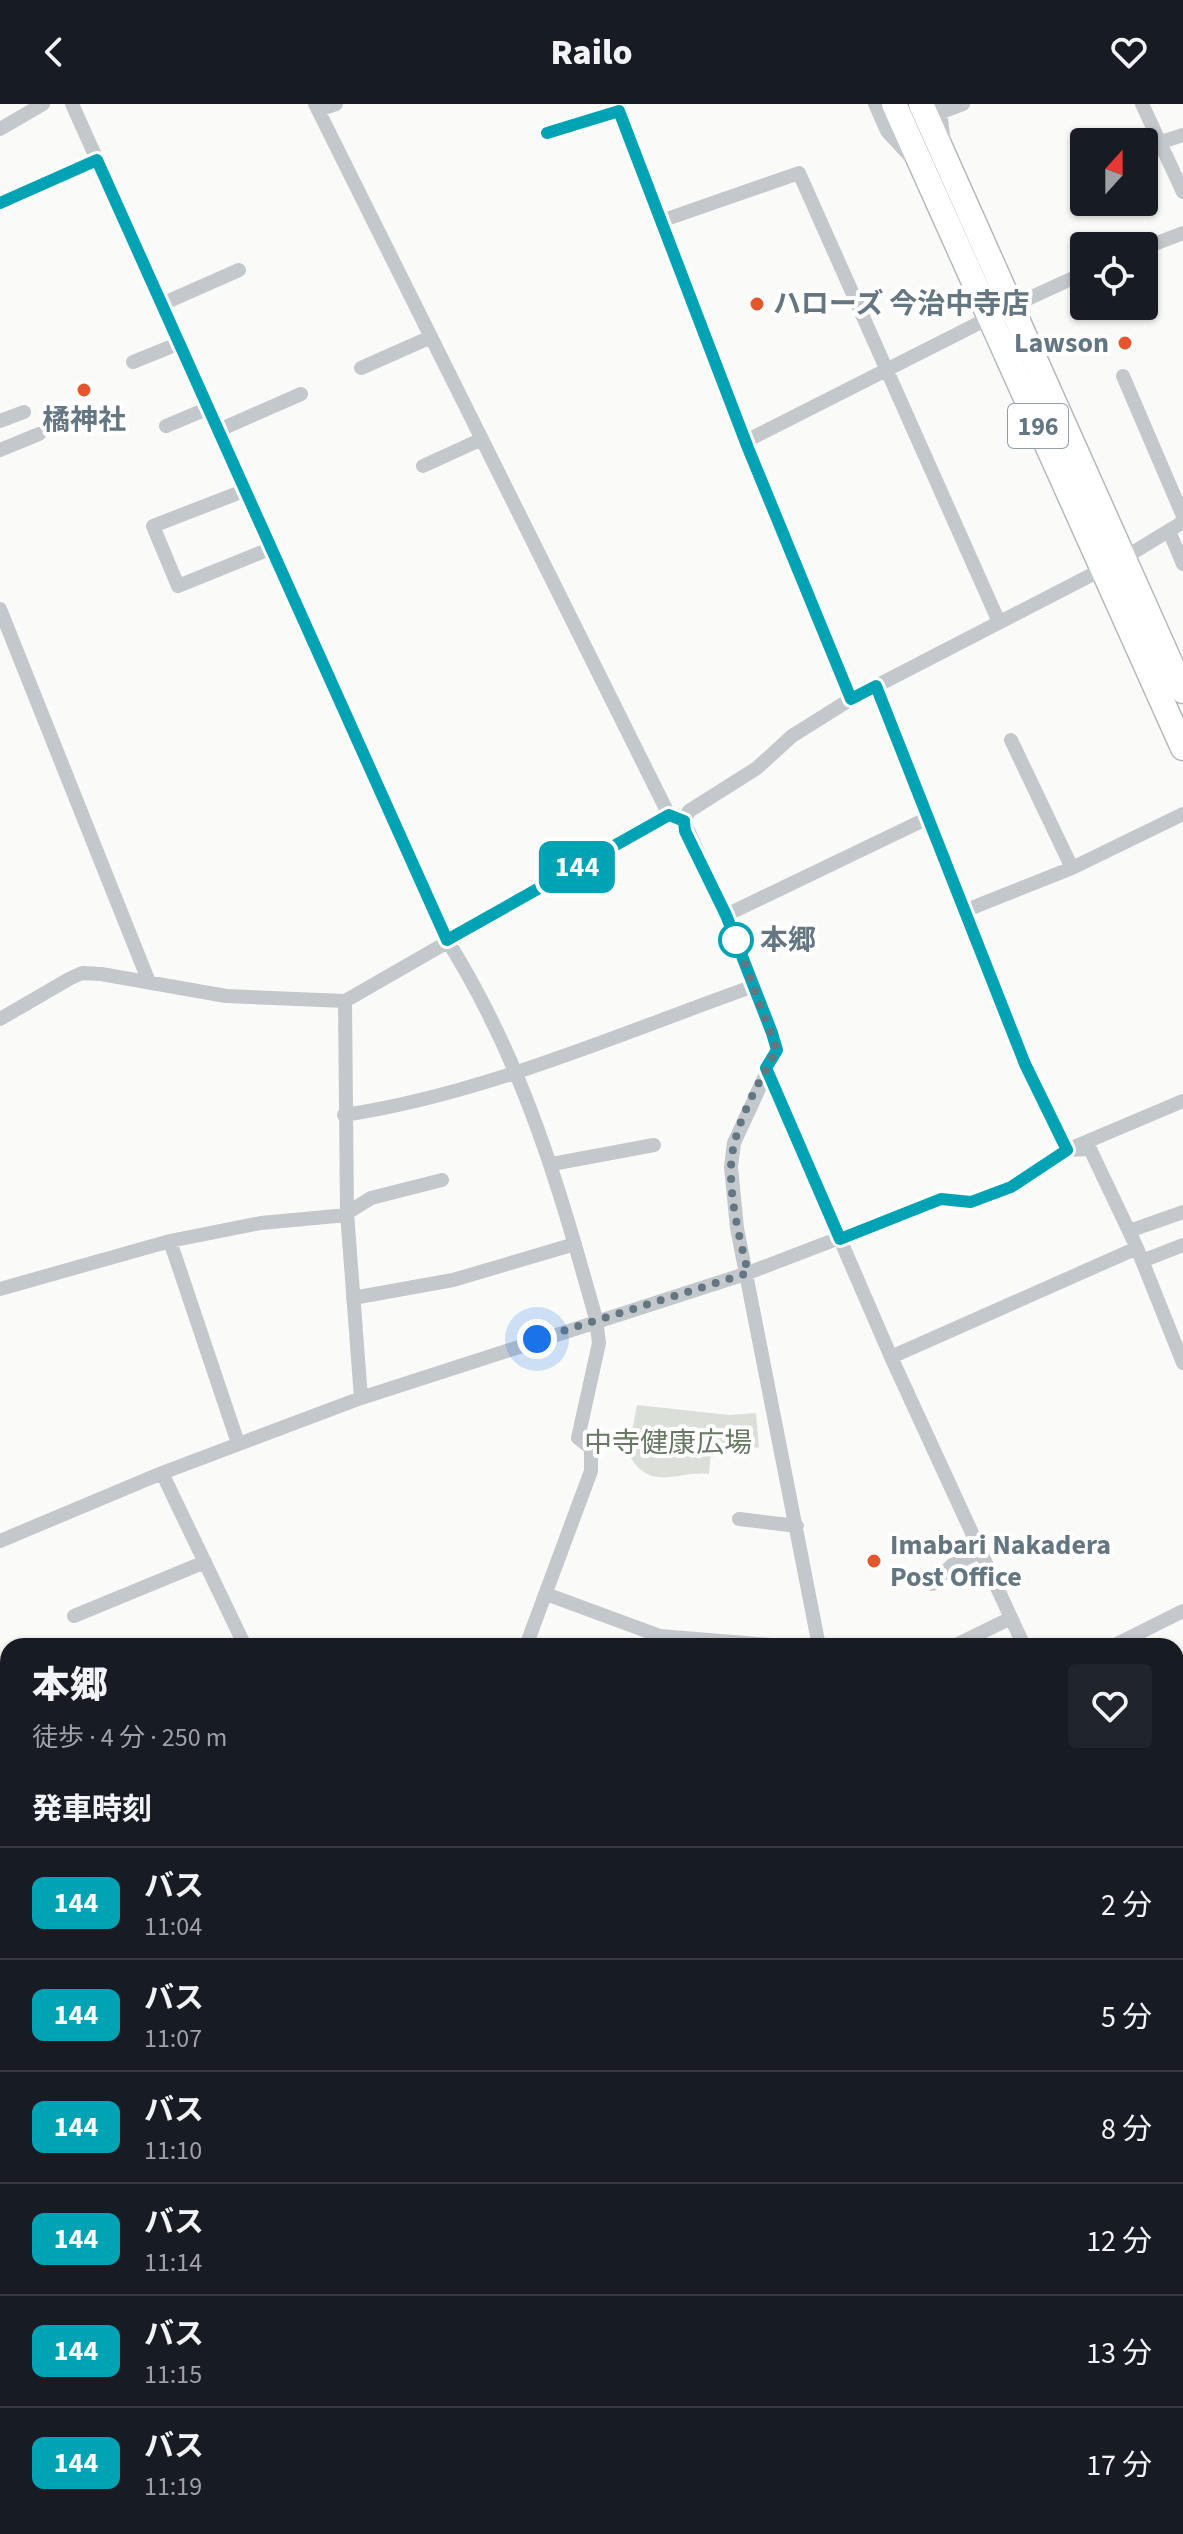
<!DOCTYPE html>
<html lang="ja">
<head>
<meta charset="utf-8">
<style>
  :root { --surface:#171b24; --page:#20242c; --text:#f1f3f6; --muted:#9ea1a6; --line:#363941 }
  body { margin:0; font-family:"Source Sans 3","Noto Sans JP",sans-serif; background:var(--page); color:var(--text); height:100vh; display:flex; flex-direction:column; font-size:30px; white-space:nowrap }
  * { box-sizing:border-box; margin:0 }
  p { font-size:26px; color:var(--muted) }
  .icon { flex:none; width:44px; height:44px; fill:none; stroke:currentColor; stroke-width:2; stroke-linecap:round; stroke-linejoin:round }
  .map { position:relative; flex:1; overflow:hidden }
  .panel { position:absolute; left:0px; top:1534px; width:1184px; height:896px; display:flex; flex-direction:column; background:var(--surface); border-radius:24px 24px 0 0; box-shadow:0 2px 6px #0004 }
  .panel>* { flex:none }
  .badge { padding:0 16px; border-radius:12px; font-size:28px; line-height:52px }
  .needle { width:52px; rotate:21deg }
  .fabs { position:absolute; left:1070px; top:24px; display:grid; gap:16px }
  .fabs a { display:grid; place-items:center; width:88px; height:88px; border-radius:8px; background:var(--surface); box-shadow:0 2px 6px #0004; font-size:40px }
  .you { position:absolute; width:40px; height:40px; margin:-20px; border:6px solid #fff; border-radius:50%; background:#1a73e8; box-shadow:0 0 0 12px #1a73e833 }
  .map>.badge { position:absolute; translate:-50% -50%; box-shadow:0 0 0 4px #fff }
  h2 { padding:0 32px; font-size:30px; line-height:72px }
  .round { display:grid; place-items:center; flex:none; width:84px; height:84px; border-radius:8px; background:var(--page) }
  .summary { display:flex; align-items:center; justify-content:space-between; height:136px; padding:0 32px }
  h1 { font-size:38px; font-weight:800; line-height:60px }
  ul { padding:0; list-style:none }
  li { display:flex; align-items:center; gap:24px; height:112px; padding:0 32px; border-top:2px solid var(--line) }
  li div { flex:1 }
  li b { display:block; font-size:30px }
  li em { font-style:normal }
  li .badge { min-width:88px; font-weight:700; text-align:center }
  header { display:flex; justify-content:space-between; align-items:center; height:104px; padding:0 32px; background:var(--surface); font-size:36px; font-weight:800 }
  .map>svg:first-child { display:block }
  .park { fill:#dadfd7 }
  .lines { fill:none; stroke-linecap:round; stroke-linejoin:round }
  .trunk-casing { stroke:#b4b9bd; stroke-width:27 }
  .minor { stroke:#c3c8cc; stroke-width:14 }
  .trunk { stroke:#fff; stroke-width:24 }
  .line-casing { stroke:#fff; stroke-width:18 }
  .line { stroke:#00a3b4; stroke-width:12 }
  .walk { stroke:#657683; stroke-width:8; stroke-dasharray:0 14.4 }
  .poi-dot { fill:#e4572e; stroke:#fff; stroke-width:3 }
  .stop-dot { fill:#fff; stroke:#00a3b4; stroke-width:4 }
  .labels { text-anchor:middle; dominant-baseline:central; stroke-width:8; stroke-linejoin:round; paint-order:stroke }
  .shield { fill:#fff; stroke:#939fa8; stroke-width:2 }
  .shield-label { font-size:26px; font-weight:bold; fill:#657683 }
  .poi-label { font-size:28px; font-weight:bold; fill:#657683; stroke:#fff; text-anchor:start }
  .stop-label { font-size:28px; font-weight:bold; fill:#657683; stroke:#fff; text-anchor:start }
  .park-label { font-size:28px; fill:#687a64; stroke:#fff }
</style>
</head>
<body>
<header><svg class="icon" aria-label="back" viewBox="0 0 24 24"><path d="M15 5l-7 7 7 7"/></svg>Railo<svg class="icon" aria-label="heart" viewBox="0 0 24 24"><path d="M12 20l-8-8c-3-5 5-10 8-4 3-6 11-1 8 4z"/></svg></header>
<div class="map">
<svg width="1183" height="2430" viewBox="0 0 1183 2430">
  <rect width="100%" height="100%" fill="#fafaf8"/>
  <path class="park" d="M 637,1301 L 729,1311 L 756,1309 L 759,1344 L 712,1337 L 709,1370 C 677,1366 650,1390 628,1349 Z
    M 738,2422 L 938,2422 L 941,2430 L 743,2430 Z"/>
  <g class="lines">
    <defs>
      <path id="trunk" d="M 894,0 L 1183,644
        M 921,0 L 1183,587"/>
    </defs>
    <use href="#trunk" class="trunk-casing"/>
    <path class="minor" d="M 72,0 L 447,836 C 523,957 558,1079 596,1215 L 599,1239 L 578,1334 L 591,1344 L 591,1367 L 526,1542
      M 315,0 L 669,711 L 684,717
      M 616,0 L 748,344 L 851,595
      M 875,0 L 887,27 L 909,51
      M 939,0 L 944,39
      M 1142,0 L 1183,88
      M 318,6 L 336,0
      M 942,8 L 963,0
      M 0,25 L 43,0
      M 547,29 L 619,7
      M 1158,39 L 1183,31
      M 0,99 L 97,56
      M 661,117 L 799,69 L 999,518
      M 1144,144 L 1183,129
      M 162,200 L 239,166
      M 1010,203 L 1084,169
      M 133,258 L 180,239
      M 361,264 L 431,233
      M 1123,272 L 1183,412
      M 0,317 L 24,308
      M 166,322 L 209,304
      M 219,326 L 301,290
      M 746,337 L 989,214
      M 0,346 L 39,330
      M 423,362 L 482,335
      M 246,386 L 153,422 L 178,482 L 272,444
      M 1169,427 L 1183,460
      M 0,505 L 149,878
      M 876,582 L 1025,960 L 1067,1046 L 1090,1045 L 1137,1144 L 1183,1259
      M 1011,636 L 1072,764
      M 964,807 L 1072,764 L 1183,710
      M 726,811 L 928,714
      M 345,897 L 347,1109 L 361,1294
      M 0,915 L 69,875 L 82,869 L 101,870 L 226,892 L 345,897 L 669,711
      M 766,964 L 891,1253 L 1024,1542
      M 344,1011 C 485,990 621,929 754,882
      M 552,1060 L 654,1041
      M 347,1109 L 371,1094 L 442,1076
      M 1129,1127 L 1183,1108
      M 170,1137 L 238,1339
      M 1142,1157 L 1183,1141
      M 0,1185 L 170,1137 L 261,1119 L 347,1111
      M 353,1194 L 453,1176 L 575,1140
      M 891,1253 L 1137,1144
      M 162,1369 L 245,1542
      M 739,1415 L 797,1422
      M 0,1437 L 162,1369 L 361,1294 L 748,1169 L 941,1095 L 971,1098 L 1011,1083 L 1067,1046 L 1183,997
      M 932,1480 L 952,1461 L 980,1448
      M 546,1490 L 660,1532 L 783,1542
      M 74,1512 L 205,1458
      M 819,1542 L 737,1124 L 731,1063 L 734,1039 L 777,946 L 726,811 L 684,717 L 689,707 L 757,664 L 792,632 L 851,595 L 1124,454 L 1183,418
      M 954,1542 L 1011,1514
      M 1113,1542 L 1183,1507
      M 1176,1588 L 1183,1585
      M 0,1640 L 8,1658
      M 1176,1662 L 1180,1660
      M 1178,1802 L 1183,1809
      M 1176,2029 L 1180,2027
      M 0,2118 L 8,2115
      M 0,2201 L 8,2220
      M 1176,2327 L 1183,2341
      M 1176,2370 L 1183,2367
      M 0,2389 L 8,2386
      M 107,2422 L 111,2430
      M 355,2422 L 359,2430
      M 616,2422 L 619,2430
      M 946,2422 L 948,2430
      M 1131,2422 L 1158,2430
      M 476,2430 L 492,2422"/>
    <use href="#trunk" class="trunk"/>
  </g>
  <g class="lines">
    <defs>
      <path id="line" d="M 0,99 L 97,56 L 447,836 L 669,711 L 684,717 L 685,727 L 726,811 L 772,929 L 777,946 L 766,964 L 840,1135 L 941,1095 L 971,1098 L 1011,1083 L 1067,1046 L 1025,960 L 876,582 L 851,595 L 748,344 L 619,7 L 547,29"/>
    </defs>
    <use href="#line" class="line-casing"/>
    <use href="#line" class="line"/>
    <path class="walk" d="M 537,1235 L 748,1169 C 740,1135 730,1098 731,1063 C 732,1025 758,979 777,946 L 736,836"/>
  </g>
  <g class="poi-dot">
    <circle cx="757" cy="200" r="8"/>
    <circle cx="1125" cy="239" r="8"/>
    <circle cx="84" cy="286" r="8"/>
    <circle cx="874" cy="1457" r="8"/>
  </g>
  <circle class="stop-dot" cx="736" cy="836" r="16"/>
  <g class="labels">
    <rect class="shield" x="1008" y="300" width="60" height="44" rx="6"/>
    <g class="shield-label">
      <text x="1038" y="322">196</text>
    </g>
    <g class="poi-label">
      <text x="773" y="200">ハローズ 今治中寺店</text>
      <text x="1109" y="239" text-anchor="end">Lawson</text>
      <text x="84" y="316" text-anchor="middle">橘神社</text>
      <text x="890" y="1441">Imabari Nakadera<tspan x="890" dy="32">Post Office</tspan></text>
    </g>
    <g class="stop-label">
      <text x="760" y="836">本郷</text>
    </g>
    <g class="park-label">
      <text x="668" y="1339">中寺健康広場</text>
    </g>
  </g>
</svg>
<div class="fabs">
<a><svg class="needle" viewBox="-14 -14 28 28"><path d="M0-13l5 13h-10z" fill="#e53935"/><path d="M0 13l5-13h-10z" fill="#9ea1a6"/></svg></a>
<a><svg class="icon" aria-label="locate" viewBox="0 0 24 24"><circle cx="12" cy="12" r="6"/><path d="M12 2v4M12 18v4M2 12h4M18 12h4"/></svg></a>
</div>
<div class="you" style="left:537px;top:1235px"></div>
<b class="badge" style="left:577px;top:763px;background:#00a3b4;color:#fff">144</b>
<section class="panel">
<div class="summary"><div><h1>本郷</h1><p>徒歩 · 4 分 · 250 m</p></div><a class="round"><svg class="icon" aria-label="heart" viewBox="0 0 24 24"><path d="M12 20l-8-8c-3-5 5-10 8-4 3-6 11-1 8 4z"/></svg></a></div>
<h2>発車時刻</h2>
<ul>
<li><span class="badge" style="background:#00a3b4;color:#fff">144</span><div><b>バス</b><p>11:04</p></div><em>2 分</em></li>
<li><span class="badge" style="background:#00a3b4;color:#fff">144</span><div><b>バス</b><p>11:07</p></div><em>5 分</em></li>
<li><span class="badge" style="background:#00a3b4;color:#fff">144</span><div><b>バス</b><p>11:10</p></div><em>8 分</em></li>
<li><span class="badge" style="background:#00a3b4;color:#fff">144</span><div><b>バス</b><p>11:14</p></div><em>12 分</em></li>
<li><span class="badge" style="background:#00a3b4;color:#fff">144</span><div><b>バス</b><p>11:15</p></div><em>13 分</em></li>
<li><span class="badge" style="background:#00a3b4;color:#fff">144</span><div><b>バス</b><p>11:19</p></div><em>17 分</em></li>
</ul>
</section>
</div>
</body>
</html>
